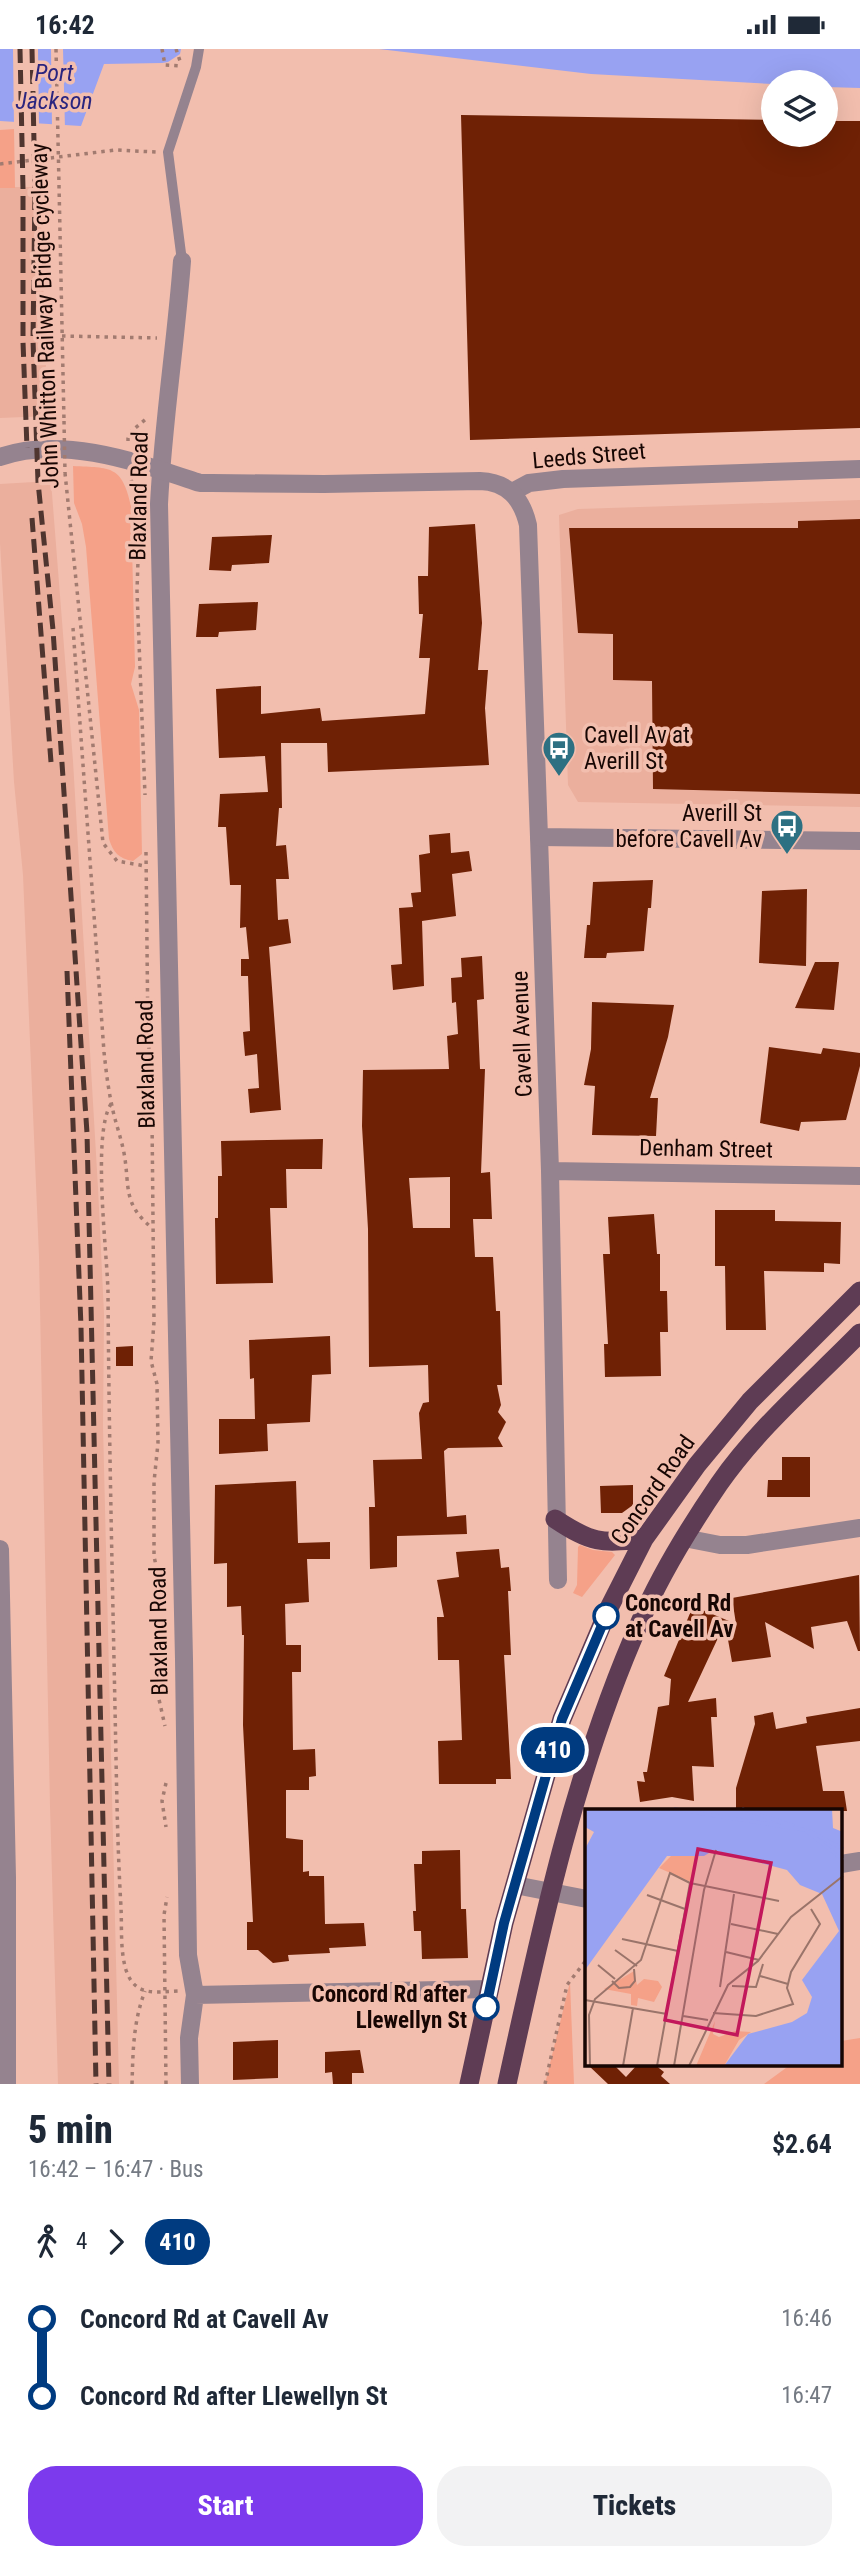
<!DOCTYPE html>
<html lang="en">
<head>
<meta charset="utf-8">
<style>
  :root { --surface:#fff; --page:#f2f2f3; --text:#1f2937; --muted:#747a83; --accent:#7c3aed }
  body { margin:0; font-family:"Roboto Condensed",sans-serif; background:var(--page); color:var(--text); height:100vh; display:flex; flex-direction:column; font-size:26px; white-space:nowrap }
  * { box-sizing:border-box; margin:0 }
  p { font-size:23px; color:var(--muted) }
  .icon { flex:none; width:38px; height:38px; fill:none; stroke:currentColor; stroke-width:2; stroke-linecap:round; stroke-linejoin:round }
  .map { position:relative; height:2035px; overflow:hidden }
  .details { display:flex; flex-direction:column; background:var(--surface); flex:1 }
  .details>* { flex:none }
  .badge { padding:0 14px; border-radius:23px; font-size:24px; line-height:46px }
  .fabs { position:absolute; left:761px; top:21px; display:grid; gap:14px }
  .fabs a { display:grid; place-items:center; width:77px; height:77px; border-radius:50%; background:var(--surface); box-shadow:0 7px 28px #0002; font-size:35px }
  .map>.badge { position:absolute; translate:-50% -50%; box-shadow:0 0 0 4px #fff }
  .legs { display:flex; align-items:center; gap:10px; height:77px; padding:0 28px; font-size:23px }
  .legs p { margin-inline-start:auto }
  .head { display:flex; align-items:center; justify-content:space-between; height:119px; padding:0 28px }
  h1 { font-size:38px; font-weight:800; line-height:52px }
  .button { display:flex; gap:14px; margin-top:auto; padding:14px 28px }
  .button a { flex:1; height:80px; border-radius:28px; background:var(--accent); color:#fff; font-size:28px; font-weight:800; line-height:80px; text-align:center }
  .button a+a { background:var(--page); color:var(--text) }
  ul { padding:0 28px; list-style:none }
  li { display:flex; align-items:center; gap:24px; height:77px; font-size:26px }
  li i { display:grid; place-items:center; width:10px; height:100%; margin:0 9px; background:currentColor }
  li i::after { content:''; width:18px; height:18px; margin:-9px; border:5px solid; border-radius:50%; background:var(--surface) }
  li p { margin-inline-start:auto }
  li:first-child i { background:linear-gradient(#0000 50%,currentColor 0) }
  li:last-child i { background:linear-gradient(currentColor 50%,#0000 0) }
  .status { display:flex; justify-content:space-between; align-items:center; height:49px; padding:0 35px; background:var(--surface); direction:ltr }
  .status svg { height:19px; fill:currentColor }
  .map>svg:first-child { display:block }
  .built { fill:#ebaf9d }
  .green { fill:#f5a188 }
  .water { fill:#98a2f2 }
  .pier { fill:#f2beae }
  .building { fill:#6f2105; fill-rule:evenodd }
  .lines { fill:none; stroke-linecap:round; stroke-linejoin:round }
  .path { stroke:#a27b70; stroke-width:3.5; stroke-dasharray:3.5 5; stroke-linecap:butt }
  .service { stroke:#95838f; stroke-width:10 }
  .minor { stroke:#95838f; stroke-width:18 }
  .tertiary { stroke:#95838f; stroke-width:18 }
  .trunk { stroke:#5e3c54; stroke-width:19 }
  .rail { stroke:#4f352f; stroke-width:5; stroke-dasharray:14 7; stroke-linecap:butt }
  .path-bridge { stroke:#a27b70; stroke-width:3.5; stroke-dasharray:3.5 5; stroke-linecap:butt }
  .line-1-casing { stroke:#fff; stroke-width:16 }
  .line-1 { stroke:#003b80; stroke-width:10 }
  .stop-1-dot { fill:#fff; stroke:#003b80; stroke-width:3.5 }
  .labels { text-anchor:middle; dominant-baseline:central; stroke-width:7; stroke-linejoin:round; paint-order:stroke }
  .street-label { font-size:23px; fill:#170603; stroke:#f2beae }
  .poi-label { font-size:23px; fill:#170603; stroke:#f2beae; text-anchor:start }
  .stop-label { font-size:23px; font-weight:bold; fill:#170603; stroke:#f2beae; text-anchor:start }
  .water-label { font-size:24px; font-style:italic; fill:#2a257f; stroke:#f2beae }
  .inset-river { fill:none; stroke:#98a2f2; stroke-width:3.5 }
  .inset-road { fill:none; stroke:#9a746a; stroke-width:2 }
  .view { fill:#c2185b; fill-opacity:0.15; stroke:#c2185b; stroke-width:3.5 }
  .inset-edge { fill:none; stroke:#170603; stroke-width:3.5 }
</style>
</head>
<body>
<div class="status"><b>16:42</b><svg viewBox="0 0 49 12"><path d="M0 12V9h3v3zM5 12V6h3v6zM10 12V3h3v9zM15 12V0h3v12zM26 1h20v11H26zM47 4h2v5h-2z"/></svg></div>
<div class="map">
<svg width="860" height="2035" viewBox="0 0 860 2035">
  <rect width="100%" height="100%" fill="#f2beae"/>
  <path class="built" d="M 0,138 L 40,138 L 46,319 L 51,320 L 51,338 L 47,339 L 48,367 L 0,369 Z
    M 51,432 L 73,712 L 98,1139 L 104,1265 L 103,1377 L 119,2035 L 58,2035 L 50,1757 L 39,1207 L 23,826 L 14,733 L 0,494 L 0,435 Z
    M 860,451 L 860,758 L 578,753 L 568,736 L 559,466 L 578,460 Z"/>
  <path class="green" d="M 14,80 L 15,139 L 0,139 L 0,81 Z
    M 73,417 C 111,419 122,416 131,457 L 135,618 L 131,635 L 139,661 L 142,805 L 133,812 C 119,810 113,803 109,790 L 86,498 L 82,475 L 74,454 Z
    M 580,1496 L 593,1501 L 612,1503 L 615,1506 L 582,1548 L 573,1544 L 577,1536 L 578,1498 Z
    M 570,1933 L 574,2035 L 545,2035 Z
    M 860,1989 L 860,2035 L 764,2035 L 790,2016 L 841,2016 L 841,1992 Z"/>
  <path class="water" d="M 0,0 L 181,0 L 180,5 L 168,13 L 162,14 L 104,15 L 81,77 L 0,72 Z
    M 379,0 L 860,0 L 860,39 L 826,38 L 826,33 L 773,35 L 591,25 Z"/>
  <path class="pier" d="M 13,0 L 38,0 L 39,78 L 14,77 Z
    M 51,0 L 63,0 L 65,80 L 52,79 Z"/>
  <path class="building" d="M 461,66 L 774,71 L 774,86 L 826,86 L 826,72 L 860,72 L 860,379 L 470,391 Z
    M 860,470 L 860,745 L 653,740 L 652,632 L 613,631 L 613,585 L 578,584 L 569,479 L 798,479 L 798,472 Z
    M 475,475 L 482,574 L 478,621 L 488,621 L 485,659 L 489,716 L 328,723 L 327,694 L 281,694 L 282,759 L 279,759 L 276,797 L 286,796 L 289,830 L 276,830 L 278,871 L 288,870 L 291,894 L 269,898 L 281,1061 L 250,1064 L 248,1040 L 259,1039 L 257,1005 L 245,1007 L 243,983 L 250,982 L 248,927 L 241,927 L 241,910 L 249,910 L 246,878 L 240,879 L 241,836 L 230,836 L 226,778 L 218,778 L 220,745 L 268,743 L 265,707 L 219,709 L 216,640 L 261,637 L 261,665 L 320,659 L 322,672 L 425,665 L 430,609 L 419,609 L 423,565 L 419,565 L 418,527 L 428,527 L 429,478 Z
    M 272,486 L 269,514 L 232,516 L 231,522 L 209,521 L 212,488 Z
    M 258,553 L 256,581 L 219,583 L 218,588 L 196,588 L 199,555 Z
    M 450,784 L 451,804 L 469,802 L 472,822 L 452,825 L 456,867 L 422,872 L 424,937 L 393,941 L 391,916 L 402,915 L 399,859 L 413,858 L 411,844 L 421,843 L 419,806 L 430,804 L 429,786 Z
    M 653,831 L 651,859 L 648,859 L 644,902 L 607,904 L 606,909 L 584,909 L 587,876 L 590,876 L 593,833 Z
    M 807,840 L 806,917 L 759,914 L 762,842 Z
    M 482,907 L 484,950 L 477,951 L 480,1020 L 485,1020 L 481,1124 L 490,1123 L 492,1170 L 473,1170 L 475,1208 L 493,1208 L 496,1262 L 500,1262 L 502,1336 L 497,1336 L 501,1356 L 498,1363 L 506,1373 L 498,1389 L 503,1398 L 448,1399 L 444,1402 L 447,1468 L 466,1466 L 467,1485 L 397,1487 L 397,1518 L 370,1520 L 369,1458 L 375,1458 L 373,1411 L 422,1410 L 419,1364 L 423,1354 L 429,1353 L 428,1316 L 369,1318 L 368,1180 L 362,1077 L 363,1021 L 449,1020 L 447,987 L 458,985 L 456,953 L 452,954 L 451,929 L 462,928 L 461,909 ZM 450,1128 L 450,1179 L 413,1179 L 409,1129 Z
    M 815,913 L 839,913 L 834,961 L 795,959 Z
    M 592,953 L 674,956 L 668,988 L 650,1049 L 658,1049 L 656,1087 L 592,1086 L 595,1037 L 584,1036 L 591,1000 Z
    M 769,998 L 821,1005 L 823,999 L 860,1004 L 860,1017 L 846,1071 L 801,1073 L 799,1082 L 760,1074 Z
    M 323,1090 L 322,1120 L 286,1120 L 287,1159 L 270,1159 L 273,1234 L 216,1235 L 215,1169 L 218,1169 L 218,1127 L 222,1127 L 221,1092 Z
    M 715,1161 L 775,1161 L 775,1172 L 841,1173 L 840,1215 L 824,1214 L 824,1223 L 764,1222 L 766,1281 L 726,1281 L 725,1217 L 715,1217 Z
    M 654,1165 L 657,1205 L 660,1205 L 660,1242 L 667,1242 L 668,1283 L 660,1283 L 661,1327 L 605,1328 L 604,1295 L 608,1295 L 603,1205 L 610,1205 L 608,1168 Z
    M 330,1287 L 331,1325 L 312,1326 L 310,1373 L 267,1375 L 268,1402 L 219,1405 L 219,1370 L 255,1370 L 254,1329 L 250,1330 L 249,1291 Z
    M 133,1297 L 133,1317 L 116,1317 L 116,1298 Z
    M 782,1408 L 810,1408 L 810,1448 L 767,1448 L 768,1431 L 782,1431 Z
    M 296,1432 L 298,1494 L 330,1493 L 330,1510 L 307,1510 L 309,1553 L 285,1555 L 286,1596 L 301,1596 L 301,1623 L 292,1623 L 293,1701 L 315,1700 L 316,1727 L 309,1728 L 309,1741 L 286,1741 L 286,1789 L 303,1791 L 303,1823 L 309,1822 L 309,1827 L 324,1827 L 325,1875 L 364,1874 L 366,1897 L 329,1899 L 330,1904 L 288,1906 L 289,1912 L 273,1914 L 258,1901 L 247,1901 L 247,1873 L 253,1873 L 243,1676 L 244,1586 L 242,1586 L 241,1557 L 227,1558 L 227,1514 L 214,1515 L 215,1436 Z
    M 633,1436 L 633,1456 L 622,1464 L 601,1464 L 600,1437 Z
    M 499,1500 L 501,1519 L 509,1518 L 511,1542 L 508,1542 L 511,1606 L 504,1606 L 511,1730 L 496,1730 L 496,1735 L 439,1735 L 438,1692 L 462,1691 L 459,1611 L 438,1611 L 437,1568 L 444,1568 L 437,1531 L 459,1528 L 456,1503 Z
    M 859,1526 L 860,1602 L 858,1602 L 847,1572 L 811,1578 L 814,1600 L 765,1573 L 771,1608 L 732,1613 L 725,1574 L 688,1653 L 716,1649 L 717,1668 L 711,1668 L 714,1718 L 692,1717 L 694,1752 L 672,1748 L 640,1753 L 637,1732 L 645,1733 L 643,1723 L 647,1723 L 658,1658 L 669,1656 L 671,1630 L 664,1627 L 693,1557 L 736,1575 L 732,1549 Z
    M 860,1659 L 860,1692 L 816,1697 L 823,1742 L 844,1742 L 847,1762 L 736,1762 L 736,1739 L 755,1675 L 754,1667 L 773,1663 L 776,1680 L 807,1674 L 806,1668 Z
    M 460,1801 L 461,1860 L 466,1860 L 468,1909 L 422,1910 L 421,1882 L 414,1882 L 413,1862 L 416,1862 L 414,1815 L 422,1815 L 422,1802 Z
    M 278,1991 L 278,2029 L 233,2031 L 233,1993 Z
    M 360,2001 L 364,2024 L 352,2024 L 352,2035 L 333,2035 L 332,2023 L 325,2024 L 325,2003 Z
    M 588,2016 L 614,2016 L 626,2028 L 637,2016 L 655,2016 L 664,2023 L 661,2027 L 670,2035 L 608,2035 Z"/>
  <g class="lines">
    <path class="path" d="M 162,0 L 165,16 L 182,17
      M 176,0 L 181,15
      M 0,115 L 116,101 L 156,103
      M 59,136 L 64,372
      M 62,287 L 157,289
      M 128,392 L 128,385 L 146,370
      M 65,424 L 103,794 L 117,812 L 145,817
      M 131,431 L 140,449
      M 139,481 L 137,542 L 145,746
      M 73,579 L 104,1003 C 106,1021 108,1039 112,1057 C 115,1073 121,1088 124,1104 C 130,1136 122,1154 151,1178
      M 146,803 L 148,991 L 151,1019
      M 111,1055 C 92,1084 107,1202 108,1243 C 109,1399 113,1554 116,1709 C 117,1759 118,1808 121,1858 C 122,1878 120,1901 126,1921 C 135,1948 155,1943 178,1942
      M 152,1069 L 154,1273 L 151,1312 L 157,1335 L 158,1394 L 154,1433 L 154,1507 L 162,1546
      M 163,1592 L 163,1618 L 158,1646 L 165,1677
      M 166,1734 L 162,1752 L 166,1778
      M 132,2035 C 133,2003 133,1973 145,1942
      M 166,2035 L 164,1866 L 167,1848
      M 545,2035 L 567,1936 L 587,1910"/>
    <path class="service" d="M 182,212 L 168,103 L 196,18 L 199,0"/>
    <path class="minor" d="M 182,212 C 176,293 163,374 159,455 L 184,1610 L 188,1906 L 195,1946 L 189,1989 L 190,2035
      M 512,443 L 529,434 L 563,430 L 860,420
      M 539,788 L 550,1122 L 558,1531
      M 550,1122 L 860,1127
      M 684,1489 L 720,1496 L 747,1496 L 860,1479
      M 841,1815 L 860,1812
      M 515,1836 L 587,1850
      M 195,1946 L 490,1940"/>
    <path class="tertiary" d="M 0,408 C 64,386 139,414 200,434 L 212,434 L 324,435 L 480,432 C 508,433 522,450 528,476 L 539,788 L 860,792
      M 0,1500 L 7,1829 L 7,2035"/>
    <path class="trunk" d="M 555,1470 C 593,1495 600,1494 644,1490
      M 469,2035 L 504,1874 L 562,1670 L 610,1557 L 644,1490 L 697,1416 L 750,1352 L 860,1242
      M 507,2035 C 541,1879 575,1719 640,1573 C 661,1524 689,1479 719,1435 C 758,1379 812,1333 860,1284"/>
    <path class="rail" d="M 20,0 L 23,140 L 23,293 L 27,399
      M 32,0 L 35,140 L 33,291 L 38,433 L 53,581 L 87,1084 L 109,2035
      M 32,469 L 51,713
      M 67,922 L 81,1278 L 96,2035"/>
    <path class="path-bridge" d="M 56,0 L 59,136
      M 64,372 L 65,424"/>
  </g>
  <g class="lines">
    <defs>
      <path id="line-1" d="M 486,1958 L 504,1874 L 562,1670 L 606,1567"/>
    </defs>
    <use href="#line-1" class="line-1-casing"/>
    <use href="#line-1" class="line-1"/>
  </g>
  <defs>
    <symbol id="bus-pin" viewBox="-11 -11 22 30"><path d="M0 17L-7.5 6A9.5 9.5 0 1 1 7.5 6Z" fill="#2d7082" stroke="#f2beae"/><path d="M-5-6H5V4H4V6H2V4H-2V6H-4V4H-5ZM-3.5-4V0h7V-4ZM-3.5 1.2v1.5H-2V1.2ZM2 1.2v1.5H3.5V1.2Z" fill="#fff"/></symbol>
  </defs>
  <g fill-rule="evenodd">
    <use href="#bus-pin" x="540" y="680" width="38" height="52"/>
    <use href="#bus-pin" x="768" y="758" width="38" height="52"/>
  </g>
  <g class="stop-1-dot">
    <circle cx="606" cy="1567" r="12"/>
    <circle cx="486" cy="1958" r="12"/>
  </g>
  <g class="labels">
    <g class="street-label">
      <text transform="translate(45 267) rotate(-92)">John Whitton Railway Bridge cycleway</text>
      <text transform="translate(589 407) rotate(-5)">Leeds Street</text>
      <text transform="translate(139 447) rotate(-89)">Blaxland Road</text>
      <text transform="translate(522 985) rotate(-92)">Cavell Avenue</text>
      <text transform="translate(146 1015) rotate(-91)">Blaxland Road</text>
      <text transform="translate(706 1100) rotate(1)">Denham Street</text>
      <text transform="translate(653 1441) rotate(-55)">Concord Road</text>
      <text transform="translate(159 1582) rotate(-91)">Blaxland Road</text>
    </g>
    <g class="poi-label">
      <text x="584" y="686">Cavell Av at<tspan x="584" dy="26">Averill St</tspan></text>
      <text x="762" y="764" text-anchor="end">Averill St<tspan x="762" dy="26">before Cavell Av</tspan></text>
    </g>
    <g class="stop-label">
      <text x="625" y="1554">Concord Rd<tspan x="625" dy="26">at Cavell Av</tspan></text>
      <text x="467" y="1945" text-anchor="end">Concord Rd after<tspan x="467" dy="26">Llewellyn St</tspan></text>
    </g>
    <g class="water-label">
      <text x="54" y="24">Port<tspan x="54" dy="28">Jackson</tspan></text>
    </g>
  </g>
  <g transform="translate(585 1760)">
    <rect width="257" height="257" fill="#f2beae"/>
    <path d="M 113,46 L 106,73 L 74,59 L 86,47 ZM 49,162 L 52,176 L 59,170 L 73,172 L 77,178 L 69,193 L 53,189 L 52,197 L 46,196 L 46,185 L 19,180 ZM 130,212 L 128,225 L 134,228 L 150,222 L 166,223 L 154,231 L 139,257 L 111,257 Z" fill="#f5a188"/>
    <path d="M 0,0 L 247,0 L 248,19 L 258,23 L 257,257 L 139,257 L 163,225 L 207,213 L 222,204 L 227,188 L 217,171 L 254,122 L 237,85 L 215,76 L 202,61 L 129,41 L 119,47 L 82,47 L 0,161 L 0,40 L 9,23 L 0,18 Z" fill="#98a2f2"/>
    <path class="inset-river" d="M 89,0 L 220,21 L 258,51M 157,0 L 209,17M 224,22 L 258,40"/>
    <path class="inset-road" d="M 105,74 L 194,92M 62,86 L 100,100M 146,115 L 193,125M 37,130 L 93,142M 30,141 L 52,157M 141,143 L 174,151M 13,156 L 30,170M 175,167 L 203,175M 27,172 L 34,179 L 45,178 L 50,172 L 49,160M 147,177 L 171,178 L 178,155M 135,178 L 149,85M 0,191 L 82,205M 128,204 L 171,207 L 208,195 L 202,179 L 206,163 L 235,115 L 226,100M 98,207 L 123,211M 5,257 L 4,206 L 10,190 L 56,151 L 85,64 L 105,74M 38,257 L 48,199M 72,257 L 105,74M 89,257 L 119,81 L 131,41M 104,257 L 143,176 L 173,152 L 206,108 L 258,67"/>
    <path class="view" d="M 113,40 L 186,54 L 152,226 L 80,211 Z"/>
    <rect width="257" height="257" class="inset-edge"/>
  </g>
</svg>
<div class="fabs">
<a><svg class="icon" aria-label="layers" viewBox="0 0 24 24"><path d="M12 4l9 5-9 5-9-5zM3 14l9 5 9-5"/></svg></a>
</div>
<b class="badge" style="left:553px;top:1701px;background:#003b80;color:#fff">410</b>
</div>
<section class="details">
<div class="head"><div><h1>5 min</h1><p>16:42 – 16:47 · Bus</p></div><b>$2.64</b></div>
<div class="legs"><svg class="icon" aria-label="walk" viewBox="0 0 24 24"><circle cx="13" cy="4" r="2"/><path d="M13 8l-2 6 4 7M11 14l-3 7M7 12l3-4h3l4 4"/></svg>4<svg class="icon" aria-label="forward" viewBox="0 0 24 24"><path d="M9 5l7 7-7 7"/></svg><b class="badge" style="background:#003b80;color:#fff">410</b></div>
<ul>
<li><i style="color:#003b80"></i><b>Concord Rd at Cavell Av</b><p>16:46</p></li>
<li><i style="color:#003b80"></i><b>Concord Rd after Llewellyn St</b><p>16:47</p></li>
</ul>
<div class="button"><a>Start</a><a>Tickets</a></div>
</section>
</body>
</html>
